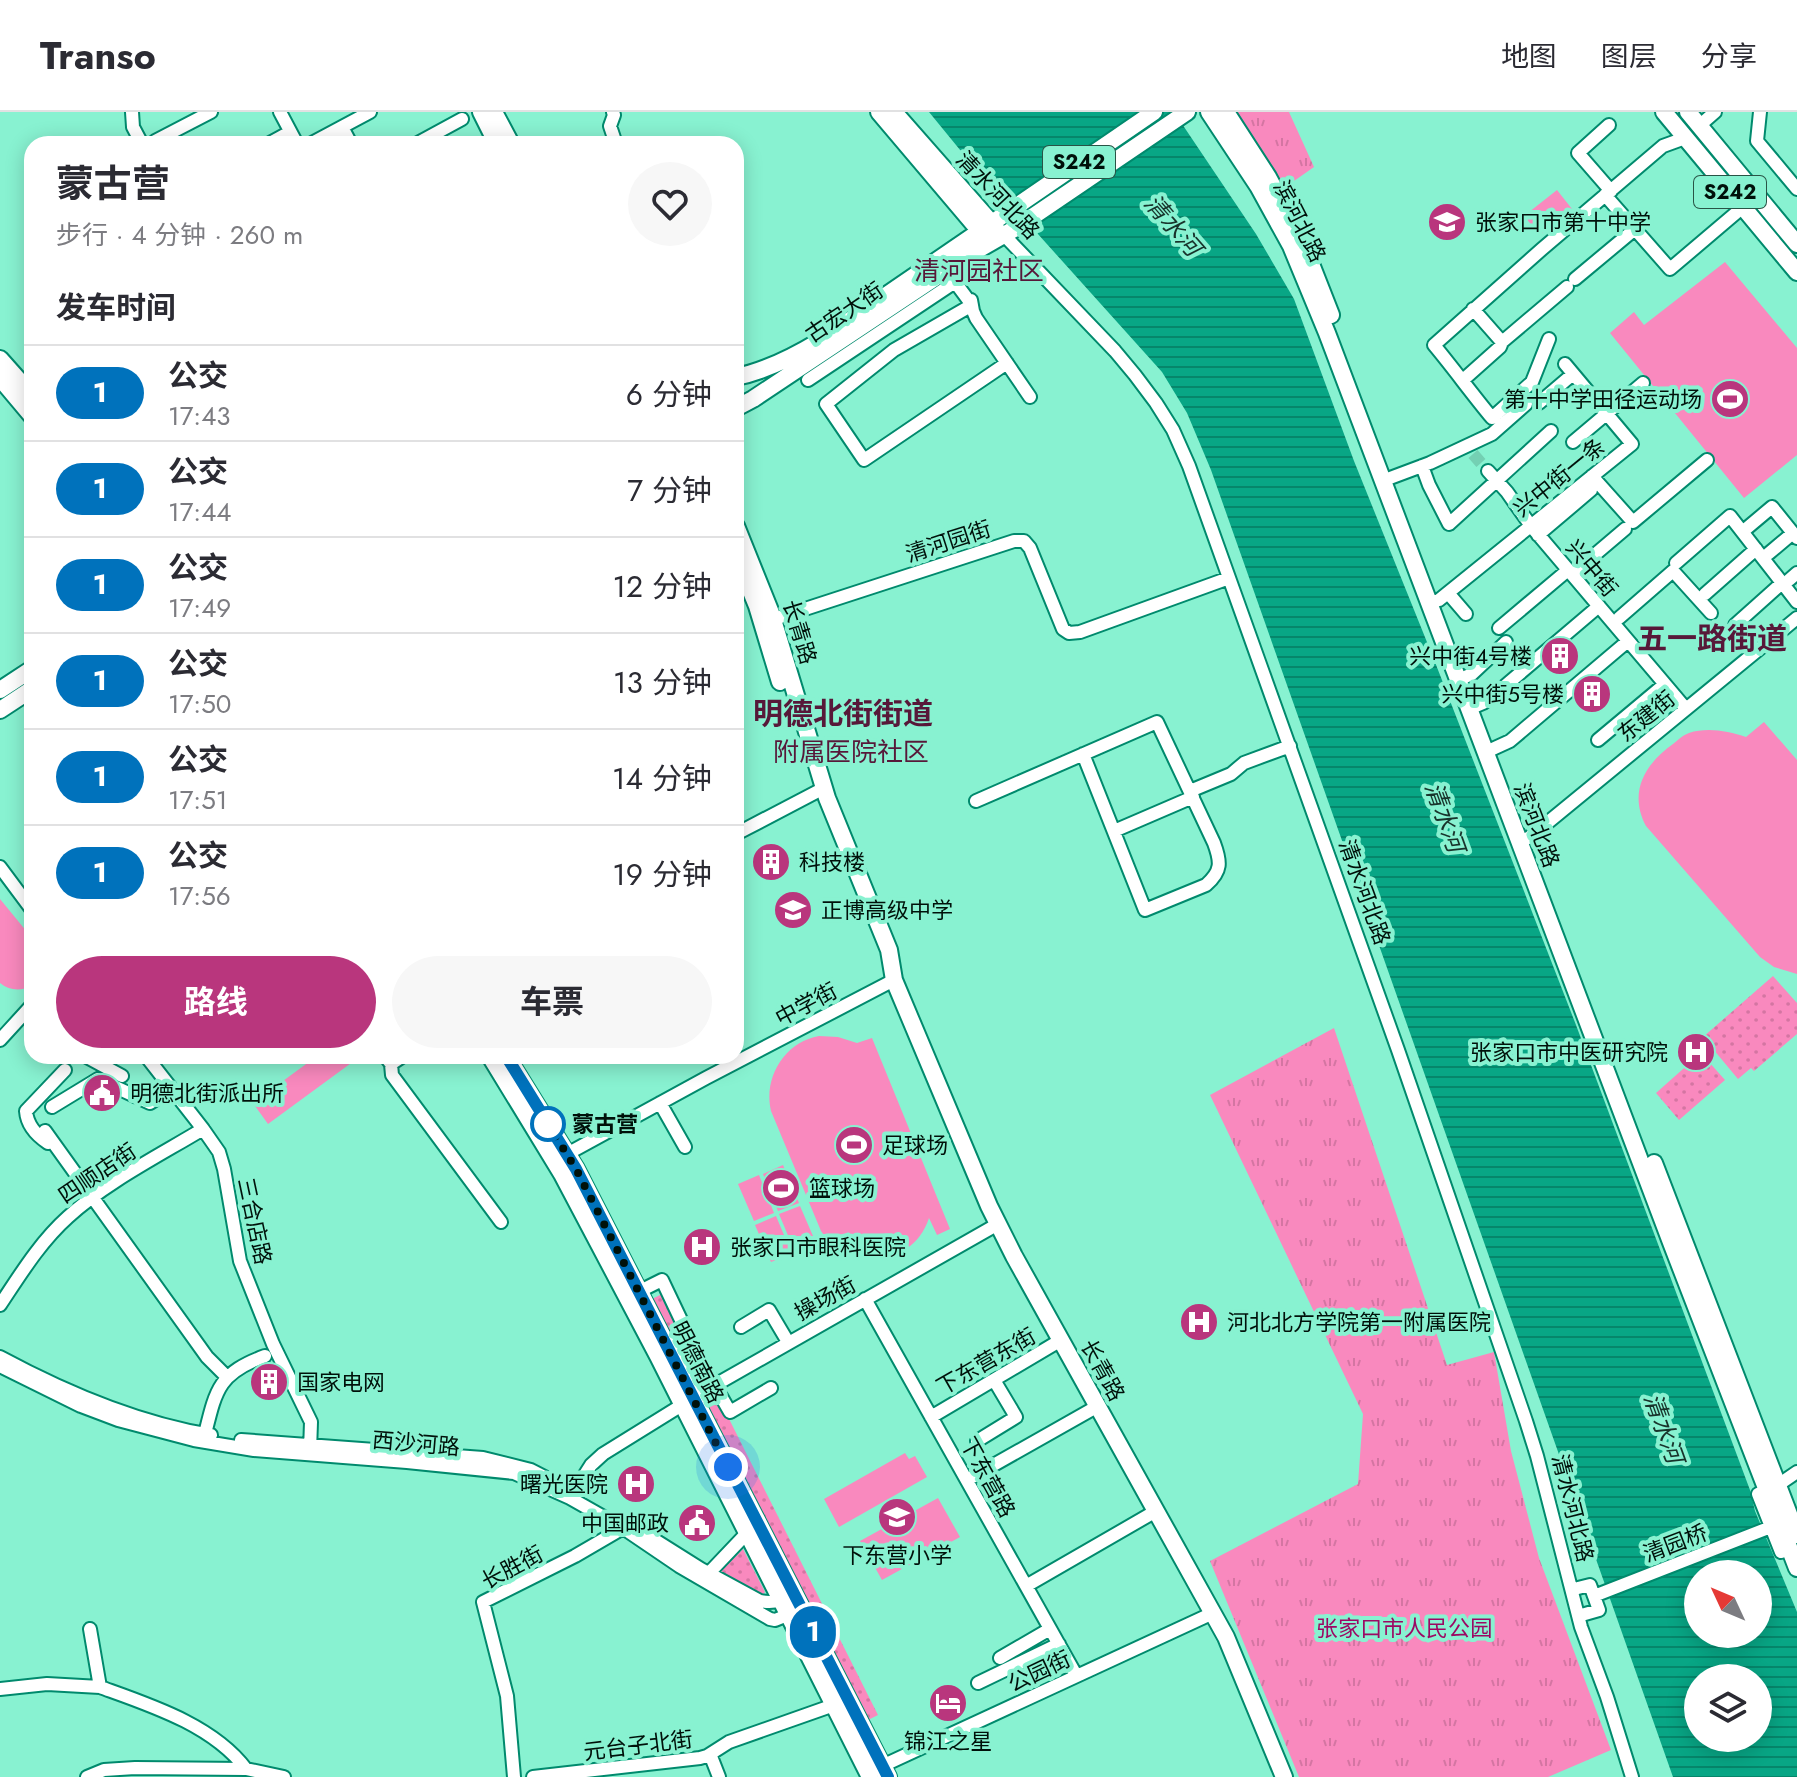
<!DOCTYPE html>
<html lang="zh">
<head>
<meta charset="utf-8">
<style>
  :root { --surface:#fff; --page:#f7f7f7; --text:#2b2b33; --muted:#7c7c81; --line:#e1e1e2; --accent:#b9367d }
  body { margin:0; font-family:Jost,"Noto Sans SC",sans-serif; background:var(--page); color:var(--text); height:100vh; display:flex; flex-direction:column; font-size:30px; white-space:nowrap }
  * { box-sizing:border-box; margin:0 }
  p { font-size:26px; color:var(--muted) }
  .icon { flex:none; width:44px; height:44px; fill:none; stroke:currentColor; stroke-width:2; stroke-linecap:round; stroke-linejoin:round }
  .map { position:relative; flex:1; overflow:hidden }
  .details { position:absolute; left:24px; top:24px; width:720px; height:928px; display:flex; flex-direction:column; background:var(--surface); border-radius:24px; box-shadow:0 4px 20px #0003 }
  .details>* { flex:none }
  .badge { padding:0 16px; border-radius:26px; font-size:28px; line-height:52px }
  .needle { width:52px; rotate:314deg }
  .fabs { position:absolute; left:1684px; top:1448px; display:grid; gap:16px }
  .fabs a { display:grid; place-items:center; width:88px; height:88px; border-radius:50%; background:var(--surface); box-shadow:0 4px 20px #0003; font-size:40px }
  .you { position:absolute; width:40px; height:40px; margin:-20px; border:6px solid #fff; border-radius:50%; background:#1a73e8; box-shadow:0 0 0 12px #1a73e833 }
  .map>.badge { position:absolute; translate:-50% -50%; box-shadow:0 0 0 4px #fff }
  h2 { padding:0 32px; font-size:30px; line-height:72px }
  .round { display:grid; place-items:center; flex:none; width:84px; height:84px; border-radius:42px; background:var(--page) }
  .headline { display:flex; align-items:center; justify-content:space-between; height:136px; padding:0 32px }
  h1 { font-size:38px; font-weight:700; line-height:60px }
  .button { display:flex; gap:16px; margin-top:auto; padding:16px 32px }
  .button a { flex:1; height:92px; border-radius:48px; background:var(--accent); color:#fff; font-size:32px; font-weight:700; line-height:92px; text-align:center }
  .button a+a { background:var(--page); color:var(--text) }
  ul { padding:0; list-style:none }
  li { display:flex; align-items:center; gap:24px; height:96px; padding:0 32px; border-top:2px solid var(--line) }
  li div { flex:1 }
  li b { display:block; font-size:30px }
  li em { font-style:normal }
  li .badge { min-width:88px; font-weight:700; text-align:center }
  header { display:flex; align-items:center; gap:48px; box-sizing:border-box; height:112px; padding:0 40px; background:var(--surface); border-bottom:2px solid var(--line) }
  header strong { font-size:38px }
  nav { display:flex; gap:44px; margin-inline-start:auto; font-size:28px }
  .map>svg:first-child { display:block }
  .grass { fill:url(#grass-dots) }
  .park { fill:url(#park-tufts) }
  .garden { fill:#f989be }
  .water { fill:url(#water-rules); fill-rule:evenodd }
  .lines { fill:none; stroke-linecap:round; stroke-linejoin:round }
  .minor-tunnel { stroke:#74d0b3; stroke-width:12; stroke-dasharray:12 6; stroke-linecap:butt }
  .minor-casing { stroke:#008a6d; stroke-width:16 }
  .major-casing { stroke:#008a6d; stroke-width:20 }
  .minor { stroke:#fff; stroke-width:12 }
  .major { stroke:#fff; stroke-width:16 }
  .line-casing { stroke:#fff; stroke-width:18 }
  .line { stroke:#0072bc; stroke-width:12 }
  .walk { stroke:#00110a; stroke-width:8; stroke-dasharray:0 14.4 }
  .stop-dot { fill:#fff; stroke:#0072bc; stroke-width:4 }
  .labels { text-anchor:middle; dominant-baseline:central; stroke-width:8; stroke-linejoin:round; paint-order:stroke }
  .shield { fill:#88f2d1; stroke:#295446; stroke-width:2 }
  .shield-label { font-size:20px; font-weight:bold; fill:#00110a }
  .street-label { font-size:22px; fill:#00110a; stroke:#88f2d1 }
  .poi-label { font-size:22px; fill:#00110a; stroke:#88f2d1; text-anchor:start }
  .stop-label { font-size:22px; font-weight:bold; fill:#00110a; stroke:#88f2d1; text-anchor:start }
  .park-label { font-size:22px; fill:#9c0863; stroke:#88f2d1 }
  .water-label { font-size:24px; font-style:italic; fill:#18332b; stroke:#88f2d1 }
  .quarter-label { font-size:26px; fill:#571839; stroke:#88f2d1 }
  .district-label { font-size:30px; font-weight:bold; fill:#571839; stroke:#88f2d1 }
</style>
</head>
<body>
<header>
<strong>Transo</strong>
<nav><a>地图</a><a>图层</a><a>分享</a></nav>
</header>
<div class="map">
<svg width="1797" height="1665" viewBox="0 0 1797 1665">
  <defs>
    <pattern id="grass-dots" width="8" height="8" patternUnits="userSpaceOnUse" patternTransform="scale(2)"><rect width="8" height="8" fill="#f989be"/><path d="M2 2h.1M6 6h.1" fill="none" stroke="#d475a2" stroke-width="1.8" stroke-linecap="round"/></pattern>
    <pattern id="park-tufts" width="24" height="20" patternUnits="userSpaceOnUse" patternTransform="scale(2)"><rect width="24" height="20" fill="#f989be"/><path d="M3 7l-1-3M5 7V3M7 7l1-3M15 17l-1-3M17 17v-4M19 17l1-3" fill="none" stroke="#d475a2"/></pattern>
    <pattern id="water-rules" width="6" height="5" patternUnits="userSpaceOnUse" patternTransform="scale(2)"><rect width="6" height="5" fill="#08a685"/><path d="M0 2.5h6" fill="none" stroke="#06866b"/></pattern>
  </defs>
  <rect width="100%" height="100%" fill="#88f2d1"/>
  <path class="grass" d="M 1773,864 L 1797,891 L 1797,922 L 1754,959 L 1751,956 L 1738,967 L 1703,925 Z
    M 1701,941 L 1725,968 L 1679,1008 L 1656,981 Z
    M 662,1182 L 707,1268 L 700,1272 L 706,1283 L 702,1285 L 648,1189 Z
    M 718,1285 L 878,1603 L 866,1609 L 704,1293 Z
    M 743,1437 L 765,1480 L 762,1484 L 721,1459 Z"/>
  <path class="park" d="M 1237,0 L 1289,0 L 1314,55 L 1284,76 Z
    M 1334,916 L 1447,1253 L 1494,1240 L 1511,1339 L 1539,1446 L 1611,1638 L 1548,1665 L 1299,1665 L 1210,1449 L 1358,1372 L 1363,1302 L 1210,983 Z"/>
  <path class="garden" d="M 1557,78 L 1572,97 L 1540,123 L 1524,104 Z
    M 1725,150 L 1797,236 L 1797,343 L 1744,386 L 1610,221 L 1634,200 L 1644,213 Z
    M 1764,610 L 1797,648 L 1797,862 L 1774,855 L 1760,845 L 1646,714 C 1628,680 1645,652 1673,632 C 1678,628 1683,623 1689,621 C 1707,615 1728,619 1746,625 Z
    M 0,787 L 32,826 L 32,874 C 21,879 10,879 0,871 Z
    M 819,924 L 838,925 L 857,931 L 872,926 L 950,1117 L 937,1123 L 929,1106 C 913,1155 849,1162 821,1119 L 771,999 C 763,965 785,930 819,924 Z
    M 317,944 L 357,944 L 358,946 L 268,1012 L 253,991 Z
    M 783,1053 L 799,1091 L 778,1099 L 763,1062 Z
    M 759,1063 L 774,1101 L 754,1109 L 738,1072 Z
    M 800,1094 L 816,1131 L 795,1140 L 779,1102 Z
    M 776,1104 L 792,1142 L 771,1150 L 755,1113 Z
    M 905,1341 L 909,1347 L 915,1344 L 927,1365 L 839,1415 L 824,1387 Z
    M 938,1386 L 960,1425 L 882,1468 L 860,1429 Z"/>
  <path class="water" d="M 929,0 L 1174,0 L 1256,122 L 1294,187 L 1354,349 L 1433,545 L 1576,913 L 1750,1378 L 1755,1399 L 1797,1500 L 1797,1665 L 1673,1665 L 1211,358 L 1187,301 L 1162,260 L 1037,121 L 1001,88 ZM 1698,1462 L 1758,1462 L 1758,1522 L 1698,1522 ZM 1698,1566 L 1758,1566 L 1758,1626 L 1698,1626 Z"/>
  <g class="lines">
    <path class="minor-tunnel" d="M 1473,342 L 1488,359"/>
    <defs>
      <path id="minor" d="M 132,0 L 133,15 L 142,32
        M 280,0 L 297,32
        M 613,0 L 614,3 L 610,14 L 614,26
        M 1760,0 L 1757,29 L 1797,77
        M 1609,13 L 1578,41 L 1611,79
        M 1699,14 L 1715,0
        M 342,15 L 351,32
        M 155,29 L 211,0
        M 268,32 L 290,20
        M 310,32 L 370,0
        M 416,32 L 462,7
        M 1605,83 L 1670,157 L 1743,95
        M 1003,122 L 1115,239 L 1135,263 L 1156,291 L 1173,318 L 1189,354 L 1398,938 L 1526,1309 L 1537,1344 L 1581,1515 L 1607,1585 L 1632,1665
        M 1575,167 L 1635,117
        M 971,188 L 973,199 L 976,206 L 1030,285
        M 1473,197 L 1502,230
        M 1549,227 L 1532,270 L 1492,306 C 1472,282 1454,257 1434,233 L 1542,137 L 1663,34 L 1685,26
        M 808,268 L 955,170 L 972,193 L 894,238 L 826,292 L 864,348 L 1007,251
        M 1463,268 L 1500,235 L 1502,230 L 1567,175
        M 1539,291 L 1573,262
        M 1573,330 L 1643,271
        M 1422,354 L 1429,373 L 1449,412 L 1551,319
        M 1488,359 L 1507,380 L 1531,414 L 1686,597
        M 1592,364 L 1633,410 L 1707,348
        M 1382,369 L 1430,351 L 1492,322 L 1526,292
        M 1747,416 L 1772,395 L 1797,426
        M 1538,423 L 1591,378
        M 1768,442 L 1793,421
        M 1676,451 L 1730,404 L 1797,490
        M 1572,462 L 1625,417
        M 1789,468 L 1797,461
        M 1448,481 L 1466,502
        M 1705,482 L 1756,437
        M 1429,491 L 1439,488 L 1632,332 L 1565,252
        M 1619,506 L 1673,459 L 1711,501
        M 765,510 L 1014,429 L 1024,429 L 1030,436 L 1063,517 L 1069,521 L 1080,520 L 1229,466
        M 1735,513 L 1782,471
        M 1499,516 L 1568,458
        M 1458,568 L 1472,562 L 1506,530
        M 1469,597 L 1483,591 L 1499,579 L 1599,494
        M 1598,628 L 1665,572
        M 1486,640 L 1510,629 L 1628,529
        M 1190,679 L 1231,662 L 1244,651 L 1290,634
        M 976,689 L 1157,610 L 1214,731 C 1221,750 1222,759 1206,773 L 1145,798 L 1083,642
        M 1114,719 L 1193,685
        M 736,722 L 824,676
        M 1520,730 L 1530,725 L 1797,506
        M 0,755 L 32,798
        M 0,928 L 32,893
        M 85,944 L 122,964
        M 146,944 L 203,1017 L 219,1040 L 224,1057 L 240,1149 L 273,1232 L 311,1310 L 310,1339
        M 385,944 L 391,952 L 403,944
        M 391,952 L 392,963 L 501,1110
        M 660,991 L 685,1035
        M 52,995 L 98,967 L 150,991 L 172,977
        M 45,1019 L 207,1245 L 227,1265
        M 48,1031 C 36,1023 27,1013 26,999 L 65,958
        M 567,1042 L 706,966 L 894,868
        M 638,1180 L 662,1168 L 699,1246 L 730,1300 L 771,1276
        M 865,1187 L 1076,1563
        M 0,1193 C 20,1163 40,1130 68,1105 C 105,1071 160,1043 203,1017
        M 741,1215 L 769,1198 L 788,1230
        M 0,1245 C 65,1280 138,1311 211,1323
        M 0,1254 L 81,1294 L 118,1308 L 194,1328 L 254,1338 L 407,1350 L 514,1361 L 570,1386 L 623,1416 L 679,1454 L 770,1507 L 775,1508 L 795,1500
        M 715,1273 L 998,1112
        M 931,1305 L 1061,1228
        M 205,1322 C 216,1277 219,1261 265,1244
        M 241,1328 L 483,1346 L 531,1358 L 568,1377
        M 977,1329 L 1016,1305 L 994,1268
        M 967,1368 L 1098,1294
        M 570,1386 L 591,1353 L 603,1342 L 682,1293
        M 639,1418 L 701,1457 L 760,1489 C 771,1491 778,1490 788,1485
        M 1790,1437 L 1781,1440 L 1758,1382 L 1778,1373 L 1797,1360
        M 709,1461 L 747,1421
        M 1026,1474 L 1156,1399
        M 1578,1476 L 1590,1473 L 1599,1498 L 1585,1502
        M 1594,1484 L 1771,1415
        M 90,1517 L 100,1575 C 150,1593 213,1613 246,1657
        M 1000,1546 L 1050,1517
        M 978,1571 L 1059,1532
        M 0,1577 L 47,1572 L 100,1575
        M 710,1642 L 719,1665
        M 882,1654 L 1213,1501
        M 87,1665 L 104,1658 L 135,1656 L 246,1657 L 284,1665
        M 514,1665 L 507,1584 L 483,1490 L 575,1444 L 623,1416 L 625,1413
        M 533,1665 L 700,1646 L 707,1644 L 729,1630 L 834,1593"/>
      <path id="major" d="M 481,0 L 497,32
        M 494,0 L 511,32
        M 879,0 L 984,124
        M 894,0 L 996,116
        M 1209,0 L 1258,74 L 1291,134 L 1327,221 L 1672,1133 L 1797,1456
        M 1226,0 L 1268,65 L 1302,129 L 1331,203
        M 1664,0 L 1797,160
        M 1688,0 L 1797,132
        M 0,247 L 32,283
        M 736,265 C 765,259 793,245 818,230 L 1154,0
        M 0,266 L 32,304
        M 736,296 L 753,287 L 969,143 L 1016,116 L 1187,0
        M 736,414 L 771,501 L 827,686 L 889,838 L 894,868 L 989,1094 L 1014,1144 L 1226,1525 L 1284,1665
        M 736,443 L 757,494 L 780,570
        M 0,578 L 32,557
        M 0,598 L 32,577
        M 490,944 L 562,1062 L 658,1244 L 870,1665
        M 506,944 L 576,1057 L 888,1665
        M 1654,1051 L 1797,1423"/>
    </defs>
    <use href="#minor" class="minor-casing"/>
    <use href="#major" class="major-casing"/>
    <use href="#minor" class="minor"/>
    <use href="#major" class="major"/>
  </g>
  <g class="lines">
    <defs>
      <path id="line" d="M 506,944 L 576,1057 L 888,1665"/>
    </defs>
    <use href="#line" class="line-casing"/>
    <use href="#line" class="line"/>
    <path class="walk" d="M 548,1012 L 576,1057 L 728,1355"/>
  </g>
  <defs>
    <symbol id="school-disc" viewBox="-11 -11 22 22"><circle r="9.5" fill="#b9367d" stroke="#88f2d1"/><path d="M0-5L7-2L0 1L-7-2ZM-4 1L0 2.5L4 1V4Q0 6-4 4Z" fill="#fff"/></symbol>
    <symbol id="stadium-disc" viewBox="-11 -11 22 22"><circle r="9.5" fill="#b9367d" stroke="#88f2d1"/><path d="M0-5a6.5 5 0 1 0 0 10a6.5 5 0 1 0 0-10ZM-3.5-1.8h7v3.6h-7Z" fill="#fff"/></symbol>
    <symbol id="building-disc" viewBox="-11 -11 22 22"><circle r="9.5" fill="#b9367d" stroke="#88f2d1"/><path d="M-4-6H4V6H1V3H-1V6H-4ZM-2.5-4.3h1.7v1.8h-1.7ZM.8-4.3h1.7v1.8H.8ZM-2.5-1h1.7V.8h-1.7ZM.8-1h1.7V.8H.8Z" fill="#fff"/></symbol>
    <symbol id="hospital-disc" viewBox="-11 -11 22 22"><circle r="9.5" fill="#b9367d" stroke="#88f2d1"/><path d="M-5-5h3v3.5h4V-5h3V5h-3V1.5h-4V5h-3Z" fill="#fff"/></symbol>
    <symbol id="civic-disc" viewBox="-11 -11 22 22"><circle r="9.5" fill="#b9367d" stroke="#88f2d1"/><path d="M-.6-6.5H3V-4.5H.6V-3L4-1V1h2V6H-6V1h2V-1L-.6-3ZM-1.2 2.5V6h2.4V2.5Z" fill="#fff"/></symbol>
    <symbol id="hotel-disc" viewBox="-11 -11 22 22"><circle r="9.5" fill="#b9367d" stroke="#88f2d1"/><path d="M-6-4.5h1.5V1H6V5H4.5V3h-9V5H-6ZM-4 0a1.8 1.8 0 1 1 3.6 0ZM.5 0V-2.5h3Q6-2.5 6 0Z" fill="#fff"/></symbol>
  </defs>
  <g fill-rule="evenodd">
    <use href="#school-disc" x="1425" y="88" width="44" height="44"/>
    <use href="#stadium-disc" x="1708" y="265" width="44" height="44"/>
    <use href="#building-disc" x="1538" y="522" width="44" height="44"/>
    <use href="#building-disc" x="1570" y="560" width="44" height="44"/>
    <use href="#building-disc" x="749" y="728" width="44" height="44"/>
    <use href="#school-disc" x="771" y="776" width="44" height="44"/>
    <use href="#hospital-disc" x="1674" y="918" width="44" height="44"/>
    <use href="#civic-disc" x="80" y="959" width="44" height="44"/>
    <use href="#stadium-disc" x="832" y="1011" width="44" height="44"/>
    <use href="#stadium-disc" x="759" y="1054" width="44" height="44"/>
    <use href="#hospital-disc" x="680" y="1113" width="44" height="44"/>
    <use href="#hospital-disc" x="1177" y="1188" width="44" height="44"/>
    <use href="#building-disc" x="247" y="1248" width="44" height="44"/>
    <use href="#hospital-disc" x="614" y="1350" width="44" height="44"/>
    <use href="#school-disc" x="875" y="1383" width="44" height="44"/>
    <use href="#civic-disc" x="675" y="1389" width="44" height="44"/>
    <use href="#hotel-disc" x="926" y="1569" width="44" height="44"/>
  </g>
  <circle class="stop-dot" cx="548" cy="1012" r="16"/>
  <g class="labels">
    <g class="shield">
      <rect x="1043" y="34" width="72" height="32" rx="6"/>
      <rect x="1694" y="64" width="72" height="32" rx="6"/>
    </g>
    <g class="shield-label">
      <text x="1079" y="50">S242</text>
      <text x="1730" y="80">S242</text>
    </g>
    <g class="street-label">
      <text transform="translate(998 83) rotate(47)">清水河北路</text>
      <text transform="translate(1300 109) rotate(63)">滨河北路</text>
      <text transform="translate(844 200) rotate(-34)">古宏大街</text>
      <text transform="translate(1559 365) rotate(-39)">兴中街一条</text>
      <text transform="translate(948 429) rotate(-18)">清河园街</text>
      <text transform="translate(1592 456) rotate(50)">兴中街</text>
      <text transform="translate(800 520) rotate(73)">长青路</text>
      <text transform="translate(1646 604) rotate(-39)">东建街</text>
      <text transform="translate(1537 713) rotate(69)">滨河北路</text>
      <text transform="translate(1365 780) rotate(70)">清水河北路</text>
      <text transform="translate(806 892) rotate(-28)">中学街</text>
      <text transform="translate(97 1061) rotate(-34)">四顺店街</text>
      <text transform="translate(255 1109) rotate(78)">三合店路</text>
      <text transform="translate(825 1186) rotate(-29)">操场街</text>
      <text transform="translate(986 1249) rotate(-30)">下东营东街</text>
      <text transform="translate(698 1250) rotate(63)">明德南路</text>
      <text transform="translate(1103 1258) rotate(61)">长青路</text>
      <text transform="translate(416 1331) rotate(5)">西沙河路</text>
      <text transform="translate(988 1365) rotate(61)">下东营路</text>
      <text transform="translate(1573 1396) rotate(76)">清水河北路</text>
      <text transform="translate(1675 1431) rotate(-21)">清园桥</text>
      <text transform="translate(512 1455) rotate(-28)">长胜街</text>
      <text transform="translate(1039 1559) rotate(-25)">公园街</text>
      <text transform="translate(638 1633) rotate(-7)">元台子北街</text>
    </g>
    <g class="poi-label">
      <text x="1475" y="110">张家口市第十中学</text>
      <text x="1702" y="287" text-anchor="end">第十中学田径运动场</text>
      <text x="1532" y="544" text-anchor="end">兴中街4号楼</text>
      <text x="1564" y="582" text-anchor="end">兴中街5号楼</text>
      <text x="799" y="750">科技楼</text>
      <text x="821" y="798">正博高级中学</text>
      <text x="1668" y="940" text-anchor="end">张家口市中医研究院</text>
      <text x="130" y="981">明德北街派出所</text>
      <text x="882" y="1033">足球场</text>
      <text x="809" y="1076">篮球场</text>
      <text x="730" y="1135">张家口市眼科医院</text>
      <text x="1227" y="1210">河北北方学院第一附属医院</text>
      <text x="297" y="1270">国家电网</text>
      <text x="608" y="1372" text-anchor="end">曙光医院</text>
      <text x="669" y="1411" text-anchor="end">中国邮政</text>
      <text x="897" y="1443" text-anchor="middle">下东营小学</text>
      <text x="948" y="1629" text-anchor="middle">锦江之星</text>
    </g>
    <g class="stop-label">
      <text x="572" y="1012">蒙古营</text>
    </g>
    <g class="park-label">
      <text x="1404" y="1516">张家口市人民公园</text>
    </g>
    <g class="water-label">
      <text transform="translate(1173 113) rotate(49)">清水河</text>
      <text transform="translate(1445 705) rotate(70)">清水河</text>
      <text transform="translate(1664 1316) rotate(70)">清水河</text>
    </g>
    <g class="quarter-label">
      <text x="979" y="159">清河园社区</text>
      <text x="851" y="640">附属医院社区</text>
    </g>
    <g class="district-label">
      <text x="1712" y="526">五一路街道</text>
      <text x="843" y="601">明德北街街道</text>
    </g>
  </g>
</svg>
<div class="fabs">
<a><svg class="needle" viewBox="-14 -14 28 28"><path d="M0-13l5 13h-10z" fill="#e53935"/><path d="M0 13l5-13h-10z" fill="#7c7c81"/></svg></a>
<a><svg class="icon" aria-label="layers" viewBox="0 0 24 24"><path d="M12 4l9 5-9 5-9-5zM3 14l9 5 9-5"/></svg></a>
</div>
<div class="you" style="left:728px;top:1355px"></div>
<b class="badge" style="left:813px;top:1520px;background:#0072bc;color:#fff">1</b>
<section class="details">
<div class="headline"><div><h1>蒙古营</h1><p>步行 · 4 分钟 · 260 m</p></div><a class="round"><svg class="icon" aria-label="heart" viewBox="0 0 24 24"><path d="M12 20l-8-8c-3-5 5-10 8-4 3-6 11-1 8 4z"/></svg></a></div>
<h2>发车时间</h2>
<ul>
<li><span class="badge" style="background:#0072bc;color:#fff">1</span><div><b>公交</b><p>17:43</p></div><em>6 分钟</em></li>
<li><span class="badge" style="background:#0072bc;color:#fff">1</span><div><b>公交</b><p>17:44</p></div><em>7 分钟</em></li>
<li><span class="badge" style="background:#0072bc;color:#fff">1</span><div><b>公交</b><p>17:49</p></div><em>12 分钟</em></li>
<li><span class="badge" style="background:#0072bc;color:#fff">1</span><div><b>公交</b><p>17:50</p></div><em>13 分钟</em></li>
<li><span class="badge" style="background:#0072bc;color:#fff">1</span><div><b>公交</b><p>17:51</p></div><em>14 分钟</em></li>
<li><span class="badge" style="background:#0072bc;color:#fff">1</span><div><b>公交</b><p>17:56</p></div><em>19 分钟</em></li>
</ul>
<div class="button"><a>路线</a><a>车票</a></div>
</section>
</div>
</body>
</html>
